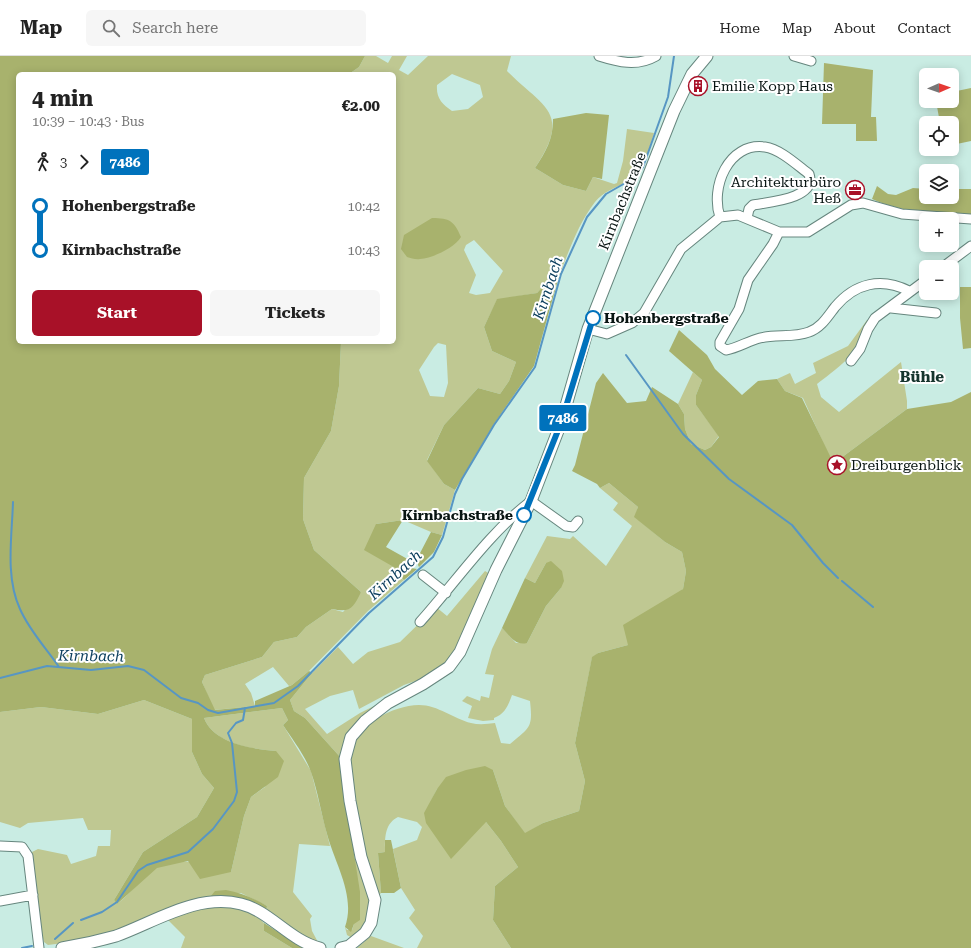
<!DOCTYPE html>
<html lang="en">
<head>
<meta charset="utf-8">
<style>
  :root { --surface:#fff; --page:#f6f6f6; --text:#222; --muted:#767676; --line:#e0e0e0; --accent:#a81128 }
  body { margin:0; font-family:"Roboto Serif",serif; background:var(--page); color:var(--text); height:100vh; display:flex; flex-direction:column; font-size:15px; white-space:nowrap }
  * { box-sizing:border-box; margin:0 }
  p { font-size:13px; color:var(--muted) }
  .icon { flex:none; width:22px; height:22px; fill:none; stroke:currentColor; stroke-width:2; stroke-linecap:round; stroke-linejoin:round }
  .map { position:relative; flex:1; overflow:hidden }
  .panel { position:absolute; left:16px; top:16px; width:380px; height:272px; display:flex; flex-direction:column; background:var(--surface); border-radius:6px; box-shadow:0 2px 10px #0003 }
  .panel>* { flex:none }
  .badge { padding:0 8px; border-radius:3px; font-size:14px; line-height:26px }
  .needle { width:26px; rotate:88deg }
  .controls { position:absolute; left:919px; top:12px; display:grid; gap:8px }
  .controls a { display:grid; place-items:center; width:40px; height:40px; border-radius:6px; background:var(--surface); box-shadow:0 2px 10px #0003; font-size:20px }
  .map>.badge { position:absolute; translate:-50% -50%; box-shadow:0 0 0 2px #fff }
  .legs { display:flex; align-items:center; gap:6px; height:44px; padding:0 16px; font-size:13px }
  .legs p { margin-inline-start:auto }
  .summary { display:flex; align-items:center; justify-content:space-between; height:68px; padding:0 16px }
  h1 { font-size:22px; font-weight:700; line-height:30px }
  .action { display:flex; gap:8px; margin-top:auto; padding:8px 16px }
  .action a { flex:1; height:46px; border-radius:6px; background:var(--accent); color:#fff; font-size:16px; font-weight:700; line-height:46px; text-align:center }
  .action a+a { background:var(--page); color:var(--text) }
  ul { padding:0 16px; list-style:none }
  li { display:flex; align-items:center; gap:14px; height:44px; font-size:15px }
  li i { display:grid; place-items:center; width:6px; height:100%; margin:0 5px; background:currentColor }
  li i::after { content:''; width:10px; height:10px; margin:-5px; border:3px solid; border-radius:50%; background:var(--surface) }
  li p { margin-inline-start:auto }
  li:first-child i { background:linear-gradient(#0000 50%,currentColor 0) }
  li:last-child i { background:linear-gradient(currentColor 50%,#0000 0) }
  header { display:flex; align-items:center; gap:24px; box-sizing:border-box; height:56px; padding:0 20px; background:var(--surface); border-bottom:1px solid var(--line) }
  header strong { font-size:19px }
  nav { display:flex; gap:22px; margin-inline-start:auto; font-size:14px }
  .search { width:280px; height:36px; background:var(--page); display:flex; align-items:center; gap:10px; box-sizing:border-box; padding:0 14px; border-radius:6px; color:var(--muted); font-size:15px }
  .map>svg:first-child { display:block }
  .green { fill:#bfc892; fill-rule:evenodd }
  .forest { fill:#a8b26d }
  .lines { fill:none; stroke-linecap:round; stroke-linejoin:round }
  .stream { stroke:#5796c3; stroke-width:2 }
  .minor-casing { stroke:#66867e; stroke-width:11 }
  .major-casing { stroke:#66867e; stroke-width:13 }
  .minor { stroke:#fff; stroke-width:9 }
  .major { stroke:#fff; stroke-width:11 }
  .line-1-casing { stroke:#fff; stroke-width:9 }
  .line-1 { stroke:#0072bc; stroke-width:6 }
  .stop-1-dot { fill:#fff; stroke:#0072bc; stroke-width:2 }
  .labels { text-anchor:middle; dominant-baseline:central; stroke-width:4; stroke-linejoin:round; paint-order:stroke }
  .poi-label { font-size:14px; fill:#091513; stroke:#fff; text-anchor:start }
  .street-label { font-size:14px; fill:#091513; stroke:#fff }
  .stop-label { font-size:14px; font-weight:bold; fill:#091513; stroke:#fff; text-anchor:start }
  .water-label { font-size:15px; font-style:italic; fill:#0e405f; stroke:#fff }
  .neighbourhood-label { font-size:15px; font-weight:bold; fill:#16352e; stroke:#fff }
</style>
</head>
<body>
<header>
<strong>Map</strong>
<div class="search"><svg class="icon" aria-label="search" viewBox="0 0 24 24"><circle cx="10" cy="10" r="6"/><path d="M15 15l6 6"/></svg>Search here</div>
<nav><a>Home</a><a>Map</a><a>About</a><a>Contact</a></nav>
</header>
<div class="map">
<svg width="971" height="892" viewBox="0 0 971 892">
  <rect width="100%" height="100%" fill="#c9ece3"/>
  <path class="green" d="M 365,0 L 376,0 L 388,7 L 392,0 L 407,0 L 399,14 L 408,19 L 428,0 L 511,0 L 507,15 C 544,52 572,56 535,112 L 563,129 L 586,135 L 593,121 L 614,128 L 617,127 L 623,105 L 627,73 L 654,77 C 648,95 644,117 626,126 C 615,132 603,136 595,146 C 578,168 569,195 559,220 L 555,219 L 537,237 L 497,244 L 484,271 L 492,295 L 516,306 L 509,325 L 500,338 L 478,332 L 444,369 L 427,404 L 444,428 L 455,434 L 442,479 L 431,476 L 403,464 L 376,468 L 393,510 L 399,514 L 400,522 L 404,524 L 368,555 L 309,615 L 292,629 L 289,630 L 273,611 L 245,628 L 251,637 L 255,650 L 214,654 L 202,626 L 205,619 L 262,601 L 274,586 L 297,581 L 306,571 L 332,553 L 343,556 L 361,536 L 314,494 L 303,463 L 304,422 L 331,375 L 339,330 L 341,286 L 394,286 L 394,18 L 349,18 L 359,11 ZM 452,18 L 480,29 L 483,41 L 468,53 L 452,55 C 442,48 436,42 437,29 ZM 474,184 L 503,215 L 490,237 L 476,239 L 469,237 L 476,219 L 464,194 L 466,189 ZM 438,287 L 446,289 L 448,327 L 444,341 L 430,340 L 419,314 L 434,291 Z
    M 867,264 C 873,288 832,316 817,328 L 821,341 L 839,356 L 901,306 L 907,345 L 907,353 L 841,402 L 830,402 L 803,342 L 785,335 L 777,323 L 790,317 L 795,328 L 816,317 L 813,307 L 848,290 Z
    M 693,316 L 702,324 L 696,339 L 696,349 L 719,380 L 711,391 L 705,394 L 691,388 L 685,373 L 684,358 L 678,348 Z
    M 609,427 L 638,451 L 635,461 L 665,486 L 682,496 L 686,515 L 683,533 L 628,589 L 598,597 L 592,602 L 575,687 L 585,725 L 579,755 L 543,767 L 525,778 L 505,750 L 493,714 L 437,733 L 431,745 L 486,766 L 501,785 L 518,811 L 495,830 L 493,864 L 511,892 L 417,892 L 423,880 L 409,862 L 415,854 L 401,832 L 393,793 L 417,784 L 422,771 L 417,766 L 398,761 C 384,768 385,783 385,796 L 378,797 L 381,837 L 379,839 C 365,801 358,773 353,733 C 352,721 349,708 352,696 C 358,667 392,650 419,649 C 438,649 454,663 471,667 C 479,669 487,668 495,667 L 501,687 L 510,688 C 530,671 533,672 530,645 L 512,639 C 508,650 505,658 494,662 L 494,664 L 483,665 L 468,662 L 472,650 L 462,645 L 467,640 L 480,645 L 481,640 L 489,642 L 494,619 L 485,618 L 492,593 L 502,572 L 516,587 L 527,587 L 546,550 L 561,532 L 546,507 L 535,527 L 525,522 L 547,480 L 570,483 L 573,480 L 606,510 L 632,470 L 613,454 L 618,447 L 600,432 Z
    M 485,515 L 490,518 L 452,601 L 445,609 L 421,623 L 404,629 L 359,653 L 353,634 L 330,640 L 305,653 L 327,678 L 360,657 L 380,647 L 341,702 L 305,662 L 294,655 L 290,644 L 312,617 L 338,591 L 353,608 L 368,596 L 400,586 L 436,551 L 447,560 Z
    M 144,644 L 192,663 L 192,696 L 202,718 L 214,732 L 197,761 L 143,796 L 114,844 L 117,848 C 130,838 144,820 156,812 C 178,798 209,810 231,816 L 244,760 L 251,741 L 265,731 L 276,695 C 252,693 214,688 204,662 L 282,652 L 288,664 L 283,669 L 311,715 L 330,790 L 299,788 L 293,836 L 312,860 L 310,863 L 312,875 L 319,888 L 304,881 L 266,856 L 267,850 L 241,837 L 210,841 L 154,862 L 86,884 L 48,889 L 44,886 L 42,879 L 32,796 L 38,793 L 67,799 L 71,808 L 96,800 L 98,790 L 110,790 L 111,774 L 88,774 L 83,762 L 28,767 L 20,772 L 0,766 L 0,656 L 41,651 L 98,658 Z
    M 355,795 C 364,818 377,845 365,869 C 362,874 356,878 352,882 L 347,879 L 345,871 L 347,874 L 352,874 L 354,868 Z
    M 217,850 C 234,852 252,855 264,867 L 264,875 L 292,892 L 181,892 L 185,881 L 168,864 L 194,853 Z
    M 371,880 L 404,892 L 357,892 Z"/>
  <path class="forest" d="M 0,0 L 365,0 L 359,11 L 349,18 L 18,18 L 18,286 L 341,286 L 339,330 L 331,375 L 304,422 L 303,463 L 314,494 L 361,536 C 353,552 351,557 332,553 L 306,571 L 297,581 L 274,586 L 262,601 L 205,619 L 202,626 L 215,654 L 255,650 L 255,645 L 292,629 L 309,615 L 312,617 L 290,644 L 294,655 L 305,662 L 341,702 L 343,726 L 360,836 L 360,864 L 354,868 L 351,876 L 345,871 C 356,840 335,808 327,778 C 321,757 318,736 311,716 C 305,699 292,683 283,669 L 288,664 L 282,652 L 204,662 C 214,688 253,693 276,695 L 284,705 L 278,721 L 251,741 L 244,760 L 231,816 L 200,823 L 188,805 L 157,812 L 117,848 L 114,844 L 143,796 L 197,761 L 214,732 L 202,718 L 192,696 L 192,663 L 144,644 L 98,658 L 41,651 L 0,656 Z
    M 824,7 L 873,14 L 871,61 L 876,61 L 877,85 L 856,85 L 856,68 L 822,68 Z
    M 971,32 L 971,85 L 952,89 L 952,67 L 940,67 L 936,45 L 952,45 L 952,36 Z
    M 586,57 L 609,59 L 602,123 L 593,121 L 586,135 L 563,129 L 535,112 C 546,95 553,84 553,63 Z
    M 877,130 L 888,138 L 896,139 L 913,132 L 926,133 L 926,141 L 952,141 L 952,133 L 971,133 L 971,161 C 937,158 904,157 872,143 Z
    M 432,162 C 450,162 454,165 461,181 C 454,192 433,202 420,203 C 416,204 411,202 407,201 L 401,193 L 404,179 Z
    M 555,218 L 559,220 L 534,310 L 494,368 L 455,434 L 444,428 L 427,405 L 444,369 L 478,332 L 500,338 L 509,325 L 516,306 L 492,295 L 484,271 L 497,243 L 537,237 Z
    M 960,231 L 971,231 L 971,292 L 963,293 L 960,262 Z
    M 679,274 L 707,299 L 715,313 L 742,339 L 758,325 L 777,323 L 785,335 L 802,342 L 831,402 L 841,402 L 907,353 L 951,346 L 971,336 L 971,892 L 511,892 L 493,864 L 495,830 L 518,811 L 501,785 L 486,766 L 451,803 L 426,767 L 424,757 L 437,733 L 446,721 L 466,714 L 485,710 L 493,714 L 505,750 L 525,777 L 543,767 L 579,755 L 585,725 L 575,687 L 592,601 L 598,597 L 628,589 L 623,569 L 683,533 L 686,515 L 682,496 L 665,486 L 634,461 L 638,451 L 609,427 L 600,432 L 597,428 L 572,415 L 575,409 L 596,327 L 603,317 L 627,347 L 646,345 L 652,331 L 678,348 L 684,358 L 685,373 L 691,388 L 705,394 L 711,391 L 719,381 L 696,349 L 696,339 L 702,324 L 669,295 Z
    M 403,464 L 386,491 L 411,505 L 411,512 L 417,513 L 404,524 L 397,518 L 399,514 L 364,494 L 376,468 Z
    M 431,476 L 442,479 L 434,496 L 419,511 L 418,509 L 419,499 Z
    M 551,505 L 562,515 L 564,525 L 561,532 L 546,550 L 527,587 C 515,590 510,580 502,572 L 525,522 L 535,527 L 546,507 Z
    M 385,784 L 391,784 L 401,832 L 394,837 L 381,837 L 378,797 L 385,796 Z
    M 226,834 C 241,837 254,842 267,850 L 266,856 L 210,841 L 215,835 Z
    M 264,867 L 303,892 L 292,892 L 264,875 Z"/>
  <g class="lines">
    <path class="stream" d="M 626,299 L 683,378 L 729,423 L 792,469 L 823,507 L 838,522
      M 13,446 C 12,480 5,521 20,553 C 29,574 46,592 59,611
      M 842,525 L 873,551
      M 0,622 L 47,610 L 91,614 L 128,610 L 144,614 L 181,642 L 198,647 L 208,654 L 218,657 L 274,647 L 298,630 L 369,557 L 433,501 L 443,481 L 455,438 L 462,423 L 494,369 L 535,311 L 561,218 L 587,161 L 606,138 L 634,122 L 643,111 L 668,41 L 674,0
      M 81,864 L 102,856 L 117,846 L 138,815 L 147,809 L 188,796 L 213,773 L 234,745 L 237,736 L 232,687 L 228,677 L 236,667 L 243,664 L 245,652
      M 55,883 L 73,867
      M 22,892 L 32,890"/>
    <defs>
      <path id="minor" d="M 599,0 C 618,6 637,11 656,0
        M 794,0 L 811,5
        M 720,161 C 710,132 728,86 765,91 C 780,93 797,109 809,118 C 817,143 769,146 753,149 L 749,153 L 747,162
        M 779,176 L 773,188 L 748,224 L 739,253 L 720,286 L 720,290 L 726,294 C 738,292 748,285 760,282 C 776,278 794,282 809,276 C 821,272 828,260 835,251 C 855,227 881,221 909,235
        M 943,211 L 971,190
        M 891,252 L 936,257
        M 588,273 L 607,278 L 632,267 L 644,257 L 681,193 L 720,161 L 738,159 L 779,176 L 808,176 L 851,149 L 863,147 L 902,158 L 971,163
        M 851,305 L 860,293 L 868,273 L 875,262 L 926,224
        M 423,519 L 446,537
        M 420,566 C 456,526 488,478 531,445 L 566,470 L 573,471 L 578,465
        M 0,790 L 22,791 L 28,800 L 39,892
        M 0,845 L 33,839"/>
      <path id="major" d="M 62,892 C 80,889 98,885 116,880 C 155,866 197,837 241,848 C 270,855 290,885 320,892
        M 341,892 L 349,890 L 365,877 L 371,867 L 375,844 L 361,801 L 350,745 L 345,703 L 351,681 L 365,665 L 388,647 L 423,628 L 449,611 L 460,596 L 496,514 L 531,445 L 561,367 L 588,273 L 674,55 L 692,18 L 707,0"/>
    </defs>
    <use href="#minor" class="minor-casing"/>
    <use href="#major" class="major-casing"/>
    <use href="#minor" class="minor"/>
    <use href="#major" class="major"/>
  </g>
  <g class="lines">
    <defs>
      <path id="line-1" d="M 524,459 L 561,367 L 593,262"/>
    </defs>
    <use href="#line-1" class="line-1-casing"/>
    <use href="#line-1" class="line-1"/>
  </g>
  <defs>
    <symbol id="building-ring" viewBox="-11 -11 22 22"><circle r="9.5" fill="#fff" stroke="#a81128" stroke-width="1.5"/><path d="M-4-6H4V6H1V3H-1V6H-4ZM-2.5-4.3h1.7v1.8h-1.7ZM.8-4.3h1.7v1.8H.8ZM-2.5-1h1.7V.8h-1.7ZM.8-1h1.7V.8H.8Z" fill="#a81128"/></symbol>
    <symbol id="office-ring" viewBox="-11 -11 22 22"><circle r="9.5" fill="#fff" stroke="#a81128" stroke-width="1.5"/><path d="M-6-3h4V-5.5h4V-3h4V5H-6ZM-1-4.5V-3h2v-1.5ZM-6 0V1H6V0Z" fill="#a81128"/></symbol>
    <symbol id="sight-ring" viewBox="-11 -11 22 22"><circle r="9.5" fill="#fff" stroke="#a81128" stroke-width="1.5"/><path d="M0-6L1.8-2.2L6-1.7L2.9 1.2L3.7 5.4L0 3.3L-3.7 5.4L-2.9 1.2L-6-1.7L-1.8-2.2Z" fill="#a81128"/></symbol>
  </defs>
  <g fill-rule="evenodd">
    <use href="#building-ring" x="687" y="19" width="22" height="22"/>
    <use href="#office-ring" x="844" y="123" width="22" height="22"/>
    <use href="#sight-ring" x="826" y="398" width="22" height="22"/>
  </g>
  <g class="stop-1-dot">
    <circle cx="593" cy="262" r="7"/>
    <circle cx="524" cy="459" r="7"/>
  </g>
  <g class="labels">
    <g class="poi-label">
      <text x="712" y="30">Emilie Kopp Haus</text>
      <text x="841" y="126" text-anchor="end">Architekturbüro<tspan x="841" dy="16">Heß</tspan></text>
      <text x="851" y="409">Dreiburgenblick</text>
    </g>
    <g class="street-label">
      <text transform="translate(622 145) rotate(-68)">Kirnbachstraße</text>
    </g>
    <g class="stop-label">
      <text x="604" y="262">Hohenbergstraße</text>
      <text x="513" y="459" text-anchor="end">Kirnbachstraße</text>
    </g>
    <g class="water-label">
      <text transform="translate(548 232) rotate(-72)">Kirnbach</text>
      <text transform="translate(395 519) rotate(-42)">Kirnbach</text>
      <text transform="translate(91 600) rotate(1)">Kirnbach</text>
    </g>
    <g class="neighbourhood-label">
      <text x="922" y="321">Bühle</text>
    </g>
  </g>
</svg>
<div class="controls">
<a><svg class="needle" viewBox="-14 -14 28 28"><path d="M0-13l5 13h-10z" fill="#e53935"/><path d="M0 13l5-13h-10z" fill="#767676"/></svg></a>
<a><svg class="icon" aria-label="locate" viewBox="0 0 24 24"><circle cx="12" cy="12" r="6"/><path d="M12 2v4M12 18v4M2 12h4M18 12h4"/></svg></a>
<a><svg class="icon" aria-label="layers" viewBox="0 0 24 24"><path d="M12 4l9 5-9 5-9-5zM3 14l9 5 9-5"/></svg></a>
<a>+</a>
<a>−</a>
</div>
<b class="badge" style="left:563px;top:362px;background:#0072bc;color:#fff">7486</b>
<section class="panel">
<div class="summary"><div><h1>4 min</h1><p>10:39 – 10:43 · Bus</p></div><b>€2.00</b></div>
<div class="legs"><svg class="icon" aria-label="walk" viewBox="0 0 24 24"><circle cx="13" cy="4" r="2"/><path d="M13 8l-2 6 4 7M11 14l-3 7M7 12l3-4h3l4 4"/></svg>3<svg class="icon" aria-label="forward" viewBox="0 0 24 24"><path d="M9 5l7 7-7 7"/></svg><b class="badge" style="background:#0072bc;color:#fff">7486</b></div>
<ul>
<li><i style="color:#0072bc"></i><b>Hohenbergstraße</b><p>10:42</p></li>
<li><i style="color:#0072bc"></i><b>Kirnbachstraße</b><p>10:43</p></li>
</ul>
<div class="action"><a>Start</a><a>Tickets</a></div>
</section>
</div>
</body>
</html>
